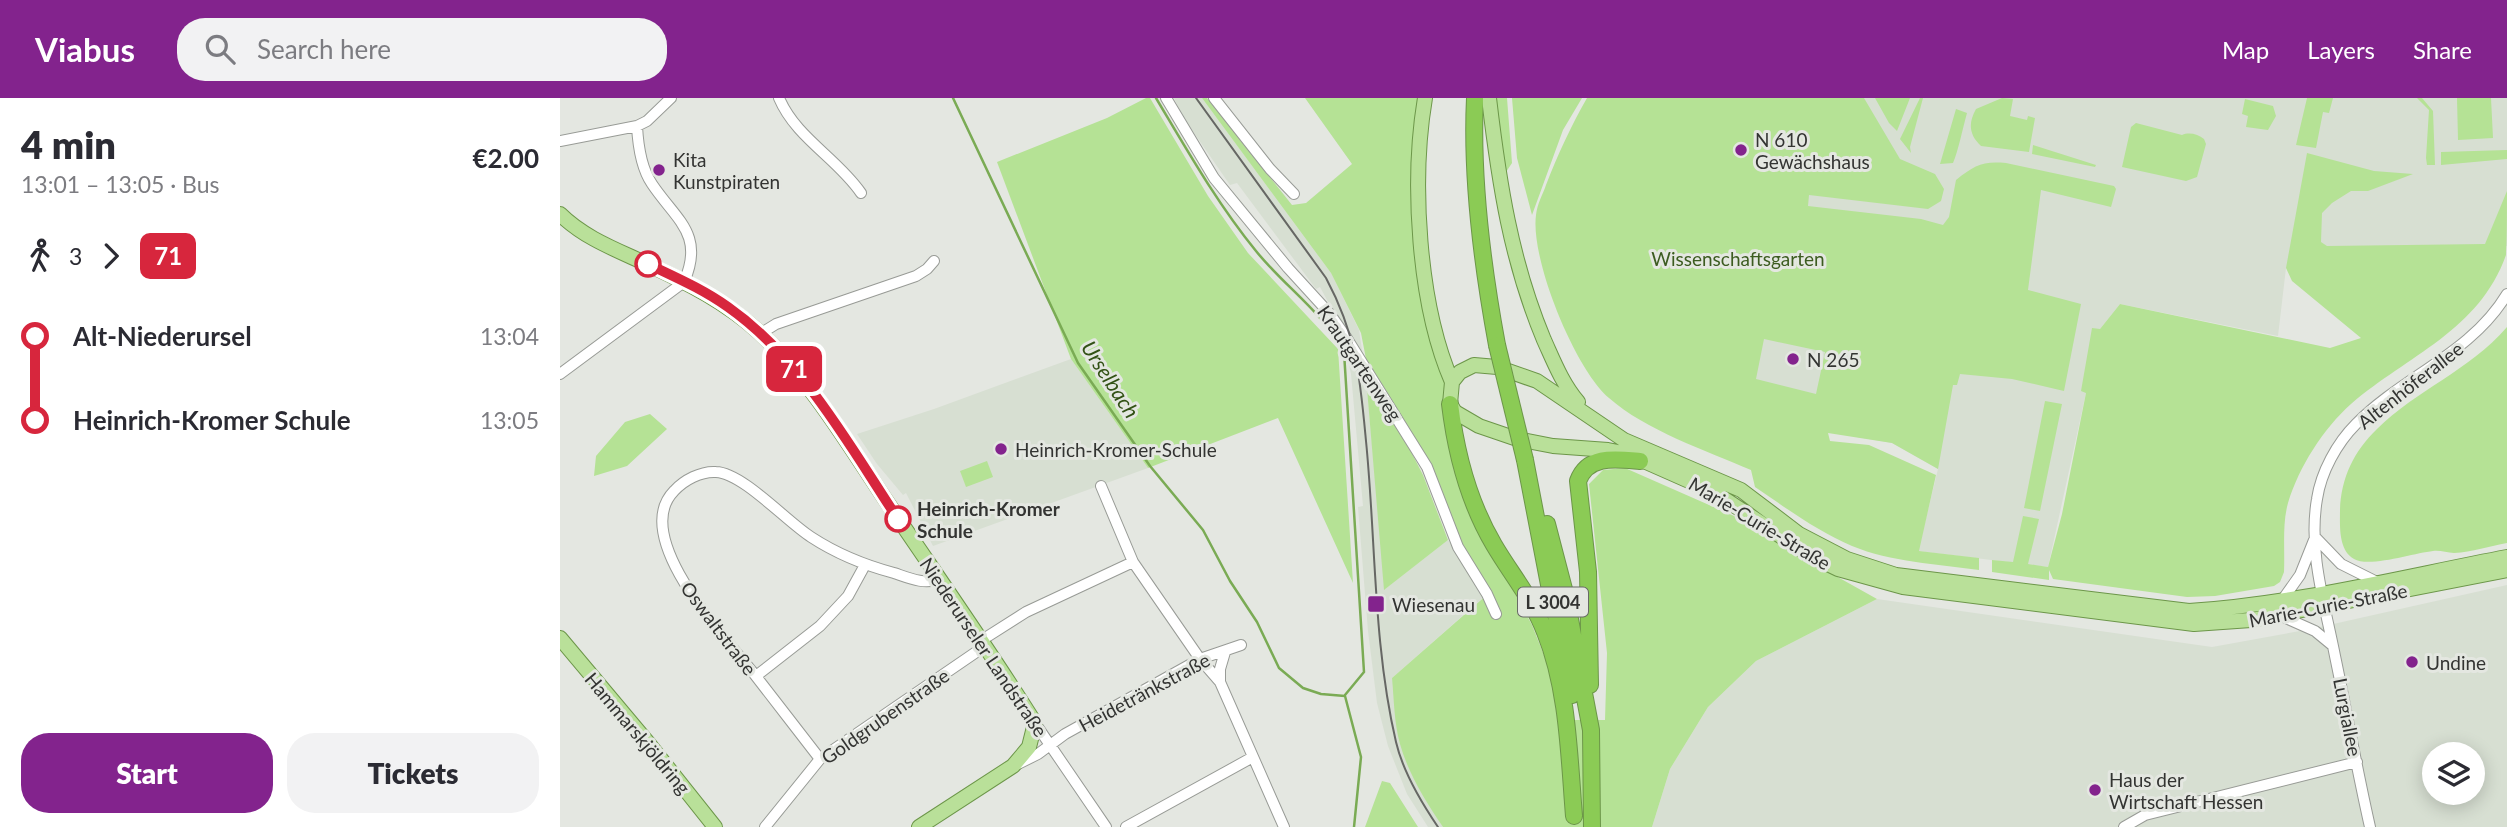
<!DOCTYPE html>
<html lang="en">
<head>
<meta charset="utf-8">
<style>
  :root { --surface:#fff; --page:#f2f2f3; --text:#2b2b33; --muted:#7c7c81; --accent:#83238d }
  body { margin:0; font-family:Lato,sans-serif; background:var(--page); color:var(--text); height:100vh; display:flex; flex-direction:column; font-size:26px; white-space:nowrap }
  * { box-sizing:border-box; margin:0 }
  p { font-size:23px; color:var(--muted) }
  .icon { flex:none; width:38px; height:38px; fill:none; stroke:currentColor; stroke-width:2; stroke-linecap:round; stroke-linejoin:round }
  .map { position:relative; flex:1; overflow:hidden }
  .details { display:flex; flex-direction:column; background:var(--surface); width:560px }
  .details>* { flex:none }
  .badge { padding:0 14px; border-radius:10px; font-size:24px; line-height:46px }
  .tools { position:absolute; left:1862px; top:644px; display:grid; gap:14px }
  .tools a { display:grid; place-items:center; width:63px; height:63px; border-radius:50%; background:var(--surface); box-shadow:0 4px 18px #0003; font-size:35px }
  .map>.badge { position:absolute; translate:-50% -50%; box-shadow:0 0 0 4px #fff }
  .legs { display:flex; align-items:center; gap:10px; height:77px; padding:0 21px; font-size:23px }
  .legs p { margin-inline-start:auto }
  .summary { display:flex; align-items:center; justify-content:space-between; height:119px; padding:0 21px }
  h1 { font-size:38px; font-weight:800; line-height:52px }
  .primary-button { display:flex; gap:14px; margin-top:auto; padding:14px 21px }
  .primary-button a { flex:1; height:80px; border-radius:28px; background:var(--accent); color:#fff; font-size:28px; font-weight:800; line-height:80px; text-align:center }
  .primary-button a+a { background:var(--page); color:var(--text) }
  ul { padding:0 21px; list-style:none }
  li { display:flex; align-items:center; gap:24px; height:84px; font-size:26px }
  li i { display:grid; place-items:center; width:10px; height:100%; margin:0 9px; background:currentColor }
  li i::after { content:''; width:18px; height:18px; margin:-9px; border:5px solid; border-radius:50%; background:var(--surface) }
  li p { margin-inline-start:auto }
  li:first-child i { background:linear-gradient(#0000 50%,currentColor 0) }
  li:last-child i { background:linear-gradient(currentColor 50%,#0000 0) }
  header { display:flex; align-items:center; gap:42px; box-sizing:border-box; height:98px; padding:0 35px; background:var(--accent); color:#fff }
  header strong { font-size:33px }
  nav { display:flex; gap:38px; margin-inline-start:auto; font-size:24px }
  .search { width:490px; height:63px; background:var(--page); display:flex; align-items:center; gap:18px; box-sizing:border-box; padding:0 24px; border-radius:28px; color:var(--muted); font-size:26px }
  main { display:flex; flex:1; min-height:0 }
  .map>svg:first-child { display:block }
  .built { fill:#d7dfd2; fill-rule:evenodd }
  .green { fill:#b5e295; fill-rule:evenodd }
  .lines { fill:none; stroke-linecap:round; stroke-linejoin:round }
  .stream { stroke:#7aab54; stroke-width:2.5 }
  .minor-casing { stroke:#989b96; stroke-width:12 }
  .major-casing { stroke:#6c9649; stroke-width:16 }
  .highway-casing { stroke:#6c9649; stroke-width:18 }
  .minor { stroke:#fff; stroke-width:10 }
  .major { stroke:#b9e099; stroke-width:14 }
  .highway { stroke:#8bcb55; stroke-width:16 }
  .tram { stroke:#666764; stroke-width:2 }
  .highway-bridge-casing { stroke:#6c9649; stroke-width:18; stroke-linecap:butt }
  .highway-bridge { stroke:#8bcb55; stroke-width:16 }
  .line-1-casing { stroke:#fff; stroke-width:16 }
  .line-1 { stroke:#d7263d; stroke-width:10 }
  .poi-dot { fill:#83238d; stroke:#e4e7e1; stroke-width:2.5 }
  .stop-1-dot { fill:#fff; stroke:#d7263d; stroke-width:3.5 }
  .labels { text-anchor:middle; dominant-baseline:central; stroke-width:6; stroke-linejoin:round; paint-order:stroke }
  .shield { fill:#e4e7e1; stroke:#686a66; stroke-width:2 }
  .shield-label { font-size:18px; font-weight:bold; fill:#333432 }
  .poi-label { font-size:19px; fill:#333432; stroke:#e4e7e1; text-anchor:start }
  .park-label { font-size:19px; fill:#3c5c20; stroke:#e4e7e1 }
  .street-label { font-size:19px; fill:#333432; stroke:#e4e7e1 }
  .stop-label { font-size:19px; font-weight:bold; fill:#333432; stroke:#e4e7e1; text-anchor:start }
  .water-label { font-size:21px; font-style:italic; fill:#325215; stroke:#e4e7e1 }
</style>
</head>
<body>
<header>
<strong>Viabus</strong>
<div class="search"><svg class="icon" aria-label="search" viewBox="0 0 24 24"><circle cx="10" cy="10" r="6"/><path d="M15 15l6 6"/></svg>Search here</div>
<nav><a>Map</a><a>Layers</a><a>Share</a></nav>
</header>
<main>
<section class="details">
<div class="summary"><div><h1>4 min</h1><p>13:01 – 13:05 · Bus</p></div><b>€2.00</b></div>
<div class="legs"><svg class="icon" aria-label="walk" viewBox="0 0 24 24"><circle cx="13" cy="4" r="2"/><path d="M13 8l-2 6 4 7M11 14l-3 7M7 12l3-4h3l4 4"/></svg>3<svg class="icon" aria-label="forward" viewBox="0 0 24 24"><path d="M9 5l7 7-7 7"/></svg><b class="badge" style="background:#d7263d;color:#fff">71</b></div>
<ul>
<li><i style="color:#d7263d"></i><b>Alt-Niederursel</b><p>13:04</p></li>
<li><i style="color:#d7263d"></i><b>Heinrich-Kromer Schule</b><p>13:05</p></li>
</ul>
<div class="primary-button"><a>Start</a><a>Tickets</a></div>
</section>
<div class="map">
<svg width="1947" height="729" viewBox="0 0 1947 729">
  <rect width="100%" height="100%" fill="#e4e7e1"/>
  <path class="built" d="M 614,0 L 642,0 L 771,175 L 799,232 L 806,279 L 825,491 L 888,442 L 925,498 L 832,580 L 858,688 L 883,729 L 868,729 L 847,696 L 828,648 L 817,605 L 808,533 L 798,409 L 803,408 L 791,276 L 783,240 L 774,215 L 760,189 L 756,191 L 677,85 L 670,87 L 623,19 Z
    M 1111,0 L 1947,0 L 1947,148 L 1726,170 L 1718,238 L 1560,206 L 1540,231 L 1488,469 L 1358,453 L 1378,371 L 1332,345 L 1268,334 L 1186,278 Z
    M 511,261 L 588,370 L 373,448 L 346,395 L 343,397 L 317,366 L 297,336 L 374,311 Z
    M 1947,487 L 1947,729 L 1092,729 L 1110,671 L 1148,609 L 1196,563 L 1317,501 L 1652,549 L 1751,531 ZM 1874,656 L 1913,656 L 1913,695 L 1874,695 Z"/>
  <path class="green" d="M 586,0 L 590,0 L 648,98 L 688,155 L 778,251 L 793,485 L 718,320 L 588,370 L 511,261 L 437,64 L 547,20 Z
    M 642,0 L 647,0 L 732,107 L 746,105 L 792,66 L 745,0 L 861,0 L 852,116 L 887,285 L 888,342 L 894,373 L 911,413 L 972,527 L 997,590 L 1003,622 L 1045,622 L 1047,555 L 1029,386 L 1043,372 L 1065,370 L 1181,421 L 1233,454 L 1317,501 L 1196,563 L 1148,609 L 1110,671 L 1092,729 L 883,729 C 866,704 848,675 840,646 C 834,625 834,601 832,580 L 929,495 L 904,458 L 879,387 L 806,261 L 801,235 L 771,175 Z
    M 931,0 L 947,0 L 952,65 L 942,80 Z
    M 952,0 L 1022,0 L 1003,32 L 972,117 L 957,60 Z
    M 1027,0 L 1304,0 L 1340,61 L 1375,76 L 1384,91 L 1381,103 L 1368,111 L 1249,97 L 1248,108 L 1361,121 L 1383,127 L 1389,119 L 1396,82 C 1415,67 1422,63 1446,65 L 1554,88 L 1556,91 L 1551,109 L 1481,92 L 1468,192 L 1521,206 L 1504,293 L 1452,281 L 1400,276 L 1397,287 L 1393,287 L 1378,371 L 1332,345 L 1268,335 L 1270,343 L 1309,347 L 1376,377 L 1359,453 L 1419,460 L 1419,472 C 1377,466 1331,464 1292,448 C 1257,433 1226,410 1195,389 L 1191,372 C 1147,353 1085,332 1049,300 C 1015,271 970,161 976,117 C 977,106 983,96 986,87 C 998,56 1011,28 1027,0 ZM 1204,241 L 1265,254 L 1256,296 L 1196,281 Z
    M 1315,0 L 1350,0 L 1337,33 L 1329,25 Z
    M 1360,0 L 1363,0 L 1350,49 L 1351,55 L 1340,41 Z
    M 1442,0 L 1453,1 L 1450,18 L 1467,22 L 1468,18 L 1475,20 L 1469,54 L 1421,48 C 1409,37 1408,25 1416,11 Z
    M 1747,0 L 1773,0 L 1769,15 L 1763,14 L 1756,50 L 1736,47 Z
    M 1857,0 L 1862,0 L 1873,13 L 1875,67 L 1867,67 L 1866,60 L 1869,12 Z
    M 1897,0 L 1931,0 L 1933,40 L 1898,42 Z
    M 1685,1 L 1713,8 L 1716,18 L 1708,32 L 1686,29 L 1688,18 L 1682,16 Z
    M 1396,11 L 1407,15 C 1403,29 1398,54 1393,65 L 1380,66 Z
    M 1576,25 L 1622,37 C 1629,34 1638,36 1644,41 L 1646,46 L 1637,79 L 1626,83 L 1562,69 L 1571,29 Z
    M 1473,47 L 1536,67 L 1535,69 L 1472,56 Z
    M 1947,52 L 1947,61 L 1881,67 L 1881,54 Z
    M 1747,55 L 1814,73 L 1853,76 L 1808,93 L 1791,93 L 1772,105 L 1762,115 L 1761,144 L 1767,148 L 1925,146 L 1947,93 C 1947,110 1947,141 1946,157 C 1919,233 1848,257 1791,306 C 1763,331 1739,369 1728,405 C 1722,426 1725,452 1724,474 L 1720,484 L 1714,488 L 1655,498 L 1627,499 L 1493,481 L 1489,472 L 1489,482 L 1432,474 L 1432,462 L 1453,464 L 1463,418 L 1479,421 L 1468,466 L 1488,469 L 1502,416 L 1526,295 L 1521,293 L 1532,230 L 1540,231 L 1560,206 L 1770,250 L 1801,240 L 1732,183 L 1726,170 Z
    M 1947,229 L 1947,445 C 1930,448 1912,454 1894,455 C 1887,455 1880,452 1873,453 C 1854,455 1809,470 1794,461 C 1778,452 1780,427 1780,412 C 1781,380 1794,353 1817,331 C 1856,292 1909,273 1947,229 Z
    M 806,279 L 840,332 L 863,377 L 888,442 L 824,492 Z
    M 1485,303 L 1502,306 L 1480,413 L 1464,410 Z
    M 90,316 L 107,331 L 67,368 L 34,378 L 36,358 L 65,324 Z
    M 427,363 L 433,379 L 406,389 L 400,373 Z
    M 822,683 L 830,685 L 858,729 L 805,729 Z"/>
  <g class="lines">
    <path class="stream" d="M 393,0 L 518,265 L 590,368 L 643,432 L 670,483 L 697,524 L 719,570 L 743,590 L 761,596 L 785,598 L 801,659 L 794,729
      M 596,0 C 627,52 657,105 696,153 C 724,188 763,214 784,254 L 804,574 L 785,597"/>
    <defs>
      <path id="minor" d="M 219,0 C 236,40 277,60 301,95
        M 606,0 L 654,80 L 728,170 L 770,216 L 786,239 L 867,369 L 898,449 L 927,496 L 936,516
        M 654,0 L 710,71 L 734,96
        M 0,43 L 77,28 L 87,23 L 111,0
        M 200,236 L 216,226 L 356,178 L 367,171 L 374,163
        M 0,276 L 124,184 C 145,136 116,122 92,86 C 81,70 78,47 77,28
        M 541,388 L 573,464 L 640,561 L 660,584 L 724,729
        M 1755,439 L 1781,466 L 1817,484
        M 1723,501 L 1740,477 L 1754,442
        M 1719,517 L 1755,533 L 1772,547
        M 422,542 L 466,514 L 573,464
        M 196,578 L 260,528 L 288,498 L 305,467
        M 660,584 L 660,571 L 665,554
        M 475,625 L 546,729
        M 260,661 C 238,633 217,605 195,577 C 166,541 69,439 114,393 C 124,382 141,373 156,374 C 183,375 227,424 251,439 C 277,456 304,467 334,475 C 349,480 364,487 379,481
        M 456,667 L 478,656 L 505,636 L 640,561 L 681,547
        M 205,729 L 260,661 L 425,548
        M 566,729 L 693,659
        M 1564,729 L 1585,717 L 1797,664
        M 1810,729 C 1797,672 1787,615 1775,558 C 1765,507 1748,453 1757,401 C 1761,374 1777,345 1796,326 C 1843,278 1911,256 1947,196"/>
      <path id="major" d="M 865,0 C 851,83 858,206 892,284
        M 929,0 C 939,85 951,163 984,242 C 994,264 1002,285 1018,304
        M 0,116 C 24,140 57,152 87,166 C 128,185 167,205 200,235 C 251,283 288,346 327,404 C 377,478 428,550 475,625 L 469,649 L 453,668 L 359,729
        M 1947,459 C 1842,479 1736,506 1629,513 L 1336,477 L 1287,461 L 1239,436 L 1181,392 L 1064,342 L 977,283 L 937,269 L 914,267 L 900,274 L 892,284 L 890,306 L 895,314 L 919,328 L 957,341 L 993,348 L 1048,352 L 1068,356 L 1154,394 L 1251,458 L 1278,471 L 1343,489 L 1634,526 L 1691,522 L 1947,472
        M 0,540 L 89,646 L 155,729"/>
      <path id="highway" d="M 915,0 C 911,82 922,166 937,247
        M 890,306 C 896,356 908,403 934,447 C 951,476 973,502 985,534 C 1008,591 1009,657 1014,718
        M 965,362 L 991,497 L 1008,567 L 1012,597
        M 987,426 L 1005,495 L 1031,632 L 1032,729
        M 1030,587 L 1028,474 L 1018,383 C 1028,356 1057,361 1080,363"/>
    </defs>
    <use href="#minor" class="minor-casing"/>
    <use href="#major" class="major-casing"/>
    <use href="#highway" class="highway-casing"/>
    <use href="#minor" class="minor"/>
    <use href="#major" class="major"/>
    <use href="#highway" class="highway"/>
    <path class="tram" d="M 636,0 L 766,180 C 797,238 800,279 806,343 C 816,443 813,546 836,644 C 843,674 861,704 878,729"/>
    <defs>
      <path id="highway-bridge" d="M 937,247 L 965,362"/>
    </defs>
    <use href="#highway-bridge" class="highway-bridge-casing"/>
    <use href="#highway-bridge" class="highway-bridge"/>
  </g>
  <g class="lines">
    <defs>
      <path id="line-1" d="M 88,166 C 115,179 143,191 168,209 C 242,261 289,347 338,421"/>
    </defs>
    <use href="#line-1" class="line-1-casing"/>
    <use href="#line-1" class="line-1"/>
  </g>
  <g class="poi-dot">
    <circle cx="1181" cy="52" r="7"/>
    <circle cx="99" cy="72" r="7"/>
    <circle cx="1233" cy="261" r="7"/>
    <circle cx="441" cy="351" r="7"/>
    <rect x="807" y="497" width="18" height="18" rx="3.5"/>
    <circle cx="1852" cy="564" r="7"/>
    <circle cx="1535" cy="692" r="7"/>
  </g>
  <g class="stop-1-dot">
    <circle cx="88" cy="166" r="12"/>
    <circle cx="338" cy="421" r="12"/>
  </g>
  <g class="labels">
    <rect class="shield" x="958" y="489.5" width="70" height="29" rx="5"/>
    <g class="shield-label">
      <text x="993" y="504">L 3004</text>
    </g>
    <g class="poi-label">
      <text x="1195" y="41">N 610<tspan x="1195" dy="22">Gewächshaus</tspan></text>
      <text x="113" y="61">Kita<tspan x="113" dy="22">Kunstpiraten</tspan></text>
      <text x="1247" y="261">N 265</text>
      <text x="455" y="351">Heinrich-Kromer-Schule</text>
      <text x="832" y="506">Wiesenau</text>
      <text x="1866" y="564">Undine</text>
      <text x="1549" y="681">Haus der<tspan x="1549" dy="22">Wirtschaft Hessen</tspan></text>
    </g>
    <g class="park-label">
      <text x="1178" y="160">Wissenschaftsgarten</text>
    </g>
    <g class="street-label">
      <text transform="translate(800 265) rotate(56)">Krautgartenweg</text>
      <text transform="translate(1850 287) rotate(-38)">Altenhöferallee</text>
      <text transform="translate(1200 425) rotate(31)">Marie-Curie-Straße</text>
      <text transform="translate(1768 507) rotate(-11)">Marie-Curie-Straße</text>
      <text transform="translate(159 530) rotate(53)">Oswaltstraße</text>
      <text transform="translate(424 549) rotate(56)">Niederurseler Landstraße</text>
      <text transform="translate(584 594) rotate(-28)">Heidetränkstraße</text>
      <text transform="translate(325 618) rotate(-35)">Goldgrubenstraße</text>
      <text transform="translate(1788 619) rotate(79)">Lurgiallee</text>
      <text transform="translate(78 635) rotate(50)">Hammarskjöldring</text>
    </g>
    <g class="stop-label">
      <text x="357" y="410">Heinrich-Kromer<tspan x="357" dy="22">Schule</tspan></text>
    </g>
    <g class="water-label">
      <text transform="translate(551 281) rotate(57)">Urselbach</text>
    </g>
  </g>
</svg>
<div class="tools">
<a><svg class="icon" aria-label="layers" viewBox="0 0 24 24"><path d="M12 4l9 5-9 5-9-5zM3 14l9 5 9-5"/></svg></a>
</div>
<b class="badge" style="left:234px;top:271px;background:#d7263d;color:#fff">71</b>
</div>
</main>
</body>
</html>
